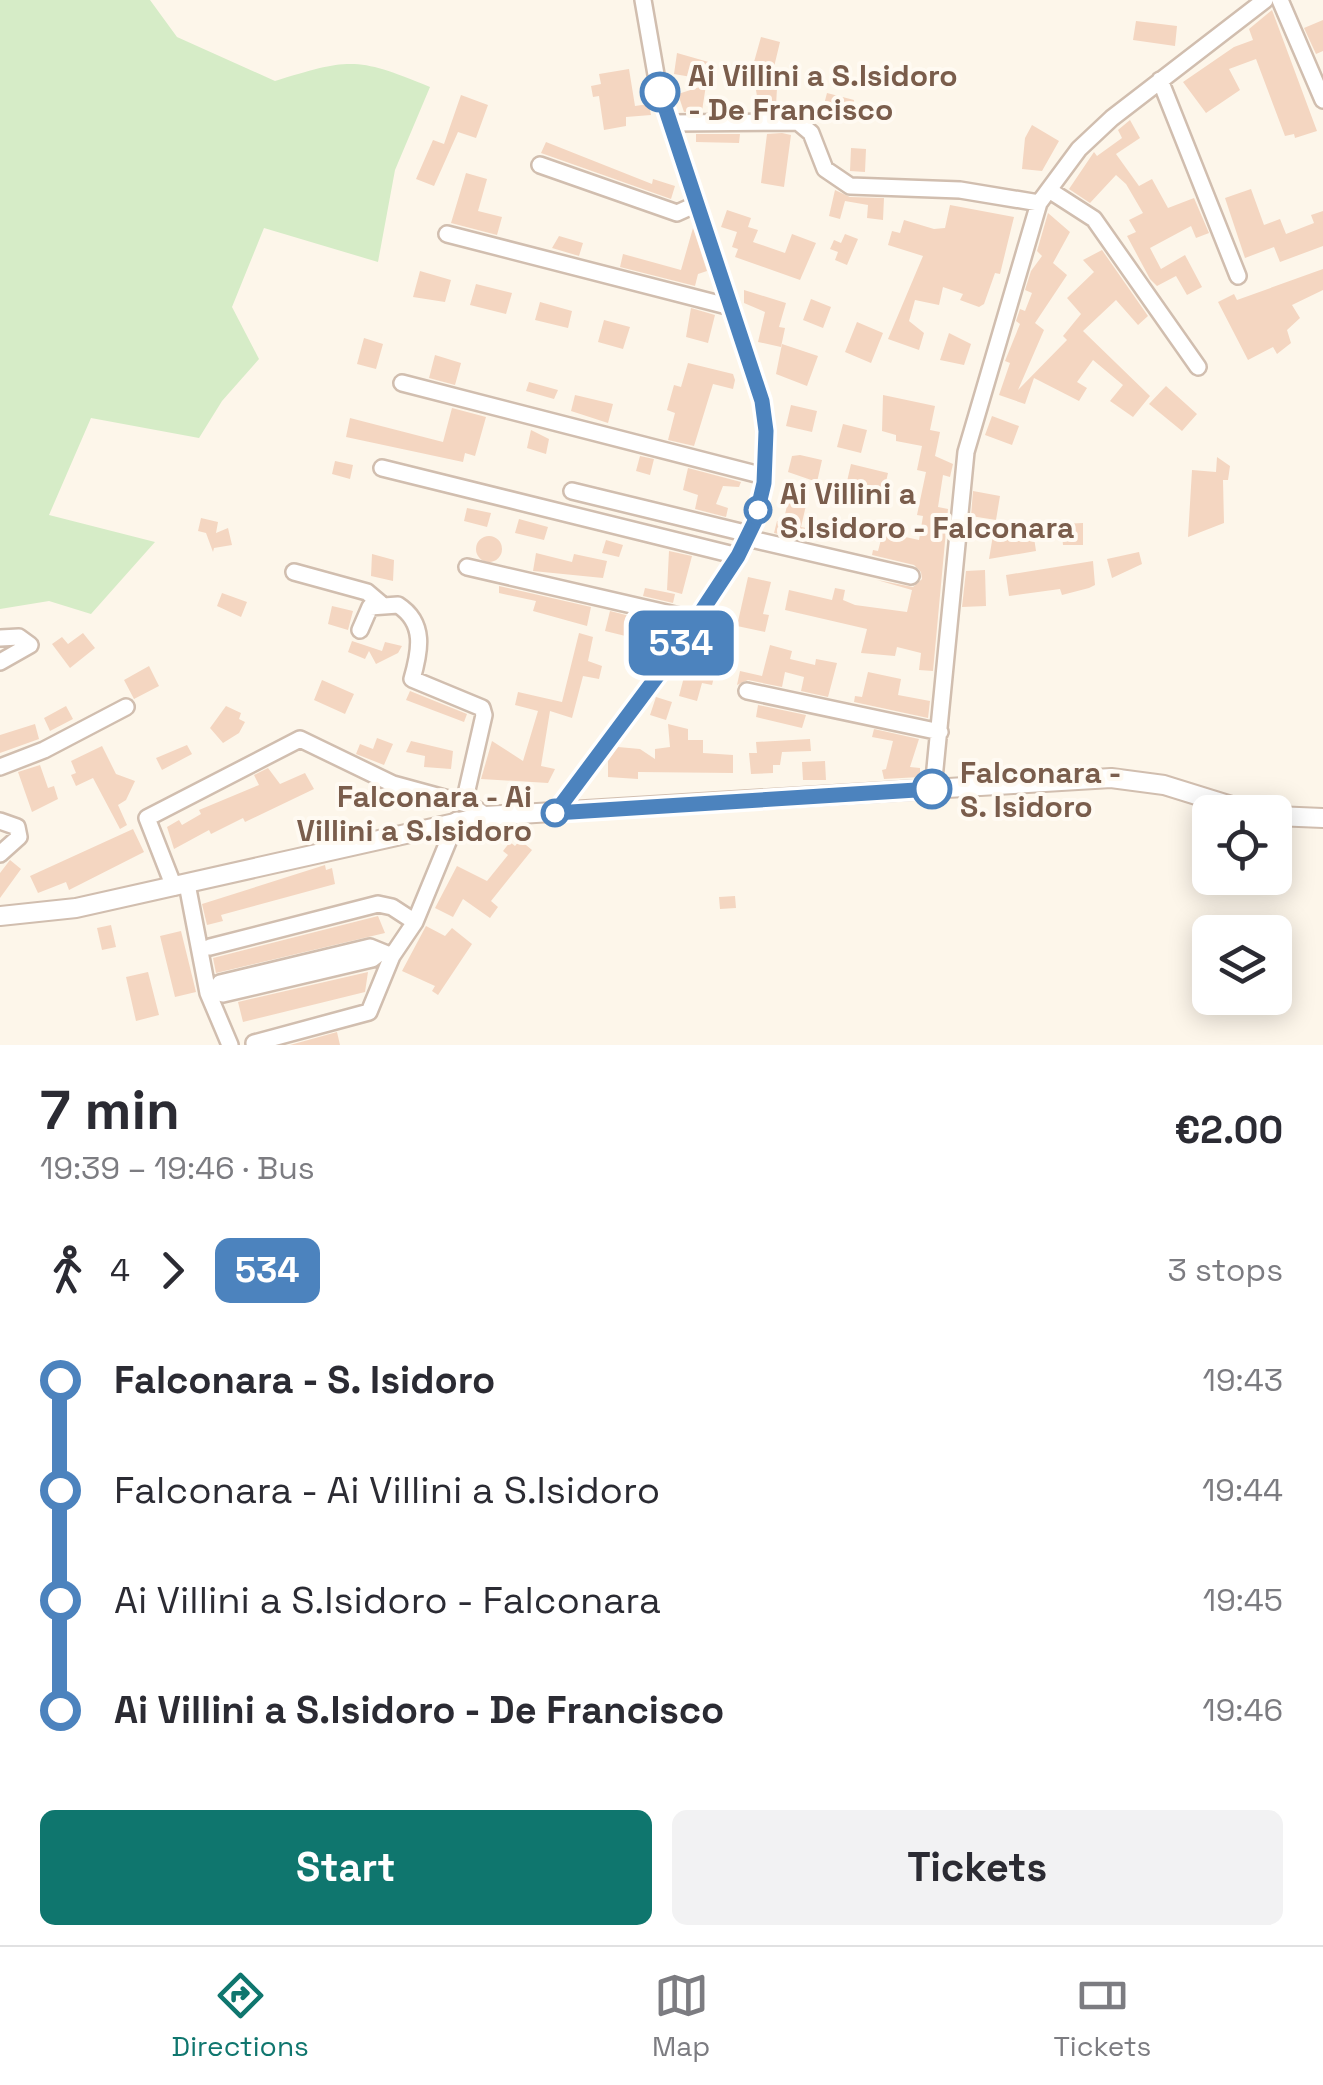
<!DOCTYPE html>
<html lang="en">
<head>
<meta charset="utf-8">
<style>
  :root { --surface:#fff; --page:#f2f2f3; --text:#2b2b33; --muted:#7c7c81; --line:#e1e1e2; --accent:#0f766e }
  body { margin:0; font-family:"Space Grotesk",sans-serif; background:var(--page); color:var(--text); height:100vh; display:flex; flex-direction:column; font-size:38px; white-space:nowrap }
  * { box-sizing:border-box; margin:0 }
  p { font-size:32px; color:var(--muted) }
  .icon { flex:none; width:55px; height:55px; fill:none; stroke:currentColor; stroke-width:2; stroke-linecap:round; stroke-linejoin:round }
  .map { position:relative; height:1045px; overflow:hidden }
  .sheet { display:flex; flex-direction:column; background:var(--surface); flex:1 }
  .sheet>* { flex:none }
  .badge { padding:0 20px; border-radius:15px; font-size:35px; line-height:65px }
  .buttons { position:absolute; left:1192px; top:795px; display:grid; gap:20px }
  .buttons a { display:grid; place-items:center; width:100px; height:100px; border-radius:15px; background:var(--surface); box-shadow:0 5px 25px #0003; font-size:50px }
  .map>.badge { position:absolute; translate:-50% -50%; box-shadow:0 0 0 5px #fff }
  .legs { display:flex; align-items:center; gap:15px; height:110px; padding:0 40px; font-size:32px }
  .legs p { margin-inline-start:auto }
  .headline { display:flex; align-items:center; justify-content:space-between; height:170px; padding:0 40px }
  h1 { font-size:55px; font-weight:600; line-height:75px }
  .cta { display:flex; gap:20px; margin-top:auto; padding:20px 40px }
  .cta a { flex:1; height:115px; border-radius:15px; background:var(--accent); color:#fff; font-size:40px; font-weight:600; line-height:115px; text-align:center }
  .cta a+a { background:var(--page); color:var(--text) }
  ul { padding:0 40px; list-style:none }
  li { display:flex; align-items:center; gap:35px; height:110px; font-size:38px }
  li i { display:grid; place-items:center; width:15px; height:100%; margin:0 12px; background:currentColor }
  li i::after { content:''; width:25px; height:25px; margin:-12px; border:8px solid; border-radius:50%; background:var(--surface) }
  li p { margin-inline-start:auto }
  li:first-child i { background:linear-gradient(#0000 50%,currentColor 0) }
  li:last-child i { background:linear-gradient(currentColor 50%,#0000 0) }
  .tab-bar { display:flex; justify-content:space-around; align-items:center; height:140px; border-top:2px solid var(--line); background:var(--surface); font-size:28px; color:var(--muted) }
  .tab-bar a { display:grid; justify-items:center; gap:5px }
  .tab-bar .on { color:var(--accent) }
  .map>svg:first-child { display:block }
  .green { fill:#d6ecc7 }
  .building { fill:#f4d6c1 }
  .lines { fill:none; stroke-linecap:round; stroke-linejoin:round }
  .minor-casing { stroke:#d1beaf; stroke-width:20 }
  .tertiary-casing { stroke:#d1beaf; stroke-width:22 }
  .minor { stroke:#fff; stroke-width:15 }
  .tertiary { stroke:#fff; stroke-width:18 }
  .line-1-casing { stroke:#fff; stroke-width:22 }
  .line-1 { stroke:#4c83be; stroke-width:15 }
  .stop-1-dot { fill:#fff; stroke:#4c83be; stroke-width:5 }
  .labels { text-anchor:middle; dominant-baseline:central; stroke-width:8; stroke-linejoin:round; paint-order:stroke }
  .stop-label { font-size:30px; font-weight:bold; fill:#7a5d4c; stroke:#fffaf2; text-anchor:start }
</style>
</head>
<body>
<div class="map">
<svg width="1323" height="1045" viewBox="0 0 1323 1045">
  <rect width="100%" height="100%" fill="#fdf6ea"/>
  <path class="green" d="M 0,0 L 150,0 L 177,37 L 275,81 C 350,58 357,57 430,87 L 395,170 L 378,262 L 264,228 L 232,307 L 259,359 L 222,401 L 199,438 L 91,418 L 49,515 L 155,542 L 91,614 L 49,601 L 0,609 Z"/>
  <path class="building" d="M 1272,10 L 1317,131 L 1295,138 L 1294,134 L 1285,136 L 1256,59 L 1229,69 L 1240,90 L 1206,113 L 1183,82 L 1234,47 L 1253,40 L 1249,29 Z
    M 1323,20 L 1323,51 L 1316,54 L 1304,28 Z
    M 1136,21 L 1177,26 L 1175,46 L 1133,40 Z
    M 761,37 L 780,42 L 774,67 L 754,62 Z
    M 677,53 L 712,63 L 709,80 L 674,74 Z
    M 629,69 L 635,106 L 649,104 L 651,115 L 626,117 L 626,126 L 604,130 L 599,96 L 593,97 L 591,86 L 601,84 L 599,74 Z
    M 706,85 L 702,111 L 684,112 L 678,94 Z
    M 769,87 L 777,88 L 776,106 L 759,109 L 756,90 Z
    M 827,93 L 854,100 L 849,123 L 821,116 Z
    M 461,95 L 488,105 L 476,138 L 458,132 L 434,186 L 416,179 L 433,140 L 444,144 Z
    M 1130,120 L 1140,138 L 1116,154 L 1139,186 L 1152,179 L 1168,208 L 1194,198 L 1209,233 L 1196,238 L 1191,226 L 1150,248 L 1161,269 L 1185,255 L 1202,287 L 1187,295 L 1176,276 L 1157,286 L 1150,279 L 1127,236 L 1136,232 L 1129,220 L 1143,213 L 1126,184 L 1116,175 L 1090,203 L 1069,189 L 1094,152 L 1097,156 L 1122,138 L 1118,130 Z
    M 1032,125 L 1059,141 L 1042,171 L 1022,169 L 1025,138 Z
    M 782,133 L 791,135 L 784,187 L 761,183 L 767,134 Z
    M 696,134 L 740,134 L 739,143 L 696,142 Z
    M 546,142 L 652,184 L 653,179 L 675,186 L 671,199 L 541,153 Z
    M 851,148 L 866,149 L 865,172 L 850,171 Z
    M 466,173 L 487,179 L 478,211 L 502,217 L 497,235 L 451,223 Z
    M 1251,189 L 1264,225 L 1280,219 L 1286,234 L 1314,223 L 1311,215 L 1323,211 L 1323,246 L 1280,262 L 1274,247 L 1245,258 L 1225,198 Z
    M 835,190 L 850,197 L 884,198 L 883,220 L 867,218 L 868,205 L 845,201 L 840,219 L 829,216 Z
    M 950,205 L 1014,217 L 1000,274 L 995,273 L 984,304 L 979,307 L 960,300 L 963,294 L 943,287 L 939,305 L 915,300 L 909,321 L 924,333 L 919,350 L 888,339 L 923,256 L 888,245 L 892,231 L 900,233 L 904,220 L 934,229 L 945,228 Z
    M 727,210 L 751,218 L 748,227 L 758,230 L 753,242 L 785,253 L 792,234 L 816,243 L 800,280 L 735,257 L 738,249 L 732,247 L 737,232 L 721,227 Z
    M 1048,213 L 1070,232 L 1053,263 L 1067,275 L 1035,323 L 1044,330 L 1018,390 L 1067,340 L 1063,336 L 1081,314 L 1067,298 L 1094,272 L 1083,260 L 1102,250 L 1148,316 L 1138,325 L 1116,300 L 1083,331 L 1150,396 L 1133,417 L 1110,401 L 1123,385 L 1093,360 L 1077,382 L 1087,388 L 1079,401 L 1034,378 L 1025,404 L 999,395 L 1010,363 L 1005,361 L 1020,324 L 1016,321 L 1020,309 L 1025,311 L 1032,293 L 1025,290 L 1031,271 L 1042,256 L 1037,251 Z
    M 693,228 L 707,271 L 698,274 L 695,286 L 620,267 L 623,254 L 681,270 Z
    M 845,234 L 858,239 L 847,265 L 835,260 L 838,252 L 830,249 L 834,240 L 841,243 Z
    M 559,236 L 583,243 L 579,256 L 552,248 Z
    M 1323,269 L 1323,290 L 1292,305 L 1300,318 L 1287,330 L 1291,343 L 1277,354 L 1273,347 L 1248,360 L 1218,302 L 1234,294 L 1237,300 Z
    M 420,271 L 451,280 L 445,302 L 413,297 Z
    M 476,284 L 512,293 L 506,314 L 470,305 Z
    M 744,290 L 786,303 L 779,327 L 785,328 L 781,347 L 758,342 L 765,312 L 744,303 Z
    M 811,299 L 831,307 L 823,328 L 803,320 Z
    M 540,302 L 572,311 L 568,328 L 535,320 Z
    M 691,308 L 715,315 L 708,343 L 686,337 Z
    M 604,320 L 630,327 L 623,349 L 598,342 Z
    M 857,322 L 883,333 L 871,363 L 845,352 Z
    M 949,333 L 971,344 L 964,365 L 940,360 Z
    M 364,338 L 383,344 L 376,369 L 357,364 Z
    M 782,344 L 818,356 L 807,386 L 776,374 Z
    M 435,355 L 461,363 L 455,385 L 429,378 Z
    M 688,363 L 733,374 L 735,380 L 733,389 L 713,384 L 694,446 L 668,440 L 675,413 L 667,410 L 674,385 L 681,387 Z
    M 529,382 L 558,390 L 554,399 L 526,391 Z
    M 1166,386 L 1197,414 L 1182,431 L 1149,404 Z
    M 575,395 L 613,404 L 608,423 L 571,411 Z
    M 883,395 L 935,406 L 930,430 L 940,432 L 935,456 L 953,464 L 950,477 L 943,475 L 938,507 L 948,509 L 933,671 L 919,670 L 921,653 L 897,647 L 895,656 L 861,653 L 867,629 L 785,610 L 789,590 L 832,600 L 835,588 L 845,590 L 843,600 L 855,605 L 907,612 L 912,590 L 877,580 L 913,587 L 922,579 L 921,572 L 914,565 L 872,555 L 873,550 L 878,551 L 883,532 L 919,540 L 923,516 L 917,515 L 926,472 L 917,470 L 922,446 L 896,441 L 896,435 L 882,431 Z
    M 791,405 L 817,411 L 812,432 L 786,426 Z
    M 452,408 L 486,417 L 475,456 L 465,453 L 463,462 L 346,437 L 350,418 L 443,442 Z
    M 992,416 L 1019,426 L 1012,445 L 985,435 Z
    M 843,424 L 867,430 L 861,453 L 837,447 Z
    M 531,430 L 549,439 L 546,454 L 527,448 Z
    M 800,455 L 822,460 L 817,482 L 788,472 L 792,456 Z
    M 640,456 L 654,459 L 650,475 L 636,471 Z
    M 1217,457 L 1230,466 L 1228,480 L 1223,480 L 1224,523 L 1188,537 L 1192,470 L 1216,472 Z
    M 335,461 L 353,465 L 350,479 L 332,474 Z
    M 851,464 L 888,473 L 882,499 L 845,490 Z
    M 688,468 L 741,482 L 739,487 L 723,486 L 716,504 L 728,508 L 726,517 L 695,509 L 698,495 L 683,490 Z
    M 973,491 L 1000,496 L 996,520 L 971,516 Z
    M 789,497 L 807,501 L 801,527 L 815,530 L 812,542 L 774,533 L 777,521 L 783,523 Z
    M 467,508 L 491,513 L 487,527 L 464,521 Z
    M 201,518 L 218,522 L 216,533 L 228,528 L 232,545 L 214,548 L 213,552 L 206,533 L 198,531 Z
    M 519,519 L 548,527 L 544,540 L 515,533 Z
    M 1083,523 L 1083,545 L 1063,545 L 1061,524 Z
    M 1032,524 L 1036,551 L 989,559 L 994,529 Z
    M476 549a13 13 0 1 1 26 0a13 13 0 1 1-26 0Z
    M 606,540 L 623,545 L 619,557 L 602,553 Z
    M 669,551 L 692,556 L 682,594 L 667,590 Z
    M 1139,552 L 1142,564 L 1112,578 L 1107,559 Z
    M 536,553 L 572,562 L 574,554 L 607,561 L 603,578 L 533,571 Z
    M 372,554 L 394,560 L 393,581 L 371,576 Z
    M 1093,561 L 1095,585 L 1089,588 L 1062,595 L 1060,589 L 1009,596 L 1006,575 Z
    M 985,570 L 986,606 L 962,607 L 966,571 Z
    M 748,577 L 771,582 L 763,614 L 769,615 L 765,632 L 737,626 Z
    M 499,586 L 591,607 L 587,626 L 533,611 L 536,601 L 499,593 Z
    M 645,588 L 675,594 L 673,603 L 643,596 Z
    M 222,593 L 247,602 L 241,617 L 217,606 Z
    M 332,606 L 353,611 L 348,630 L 328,624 Z
    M 610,611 L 650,621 L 646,641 L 605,631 Z
    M 707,624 L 737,630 L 734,645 L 727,643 L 723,662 L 718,661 L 712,685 L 702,683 L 697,701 L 679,696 L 689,658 L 702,662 Z
    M 83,633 L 95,648 L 70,668 L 52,644 L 62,637 L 68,644 Z
    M 579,633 L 593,637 L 588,661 L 602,666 L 599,679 L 583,676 L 572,718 L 550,711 L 541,766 L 555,769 L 548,783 L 481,779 L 492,741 L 523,761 L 538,711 L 515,705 L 518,692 L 562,702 Z
    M 352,641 L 382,651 L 385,642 L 402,646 L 398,653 L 376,664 L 369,651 L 365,659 L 348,652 Z
    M 770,645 L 792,651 L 790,659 L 815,665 L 816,659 L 837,663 L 828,697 L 801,691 L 804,677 L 785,672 L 782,687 L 748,680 L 737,685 L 740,671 L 762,676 Z
    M 149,666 L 159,686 L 134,699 L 124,680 Z
    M 868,672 L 901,679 L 898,695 L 930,701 L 928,718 L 854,702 L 855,696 L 862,697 Z
    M 322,680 L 354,694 L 345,714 L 314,700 Z
    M 410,691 L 467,714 L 464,722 L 406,700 Z
    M 656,697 L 672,702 L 666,720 L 650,715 Z
    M 758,705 L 806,715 L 802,728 L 756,717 Z
    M 66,706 L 73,719 L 50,731 L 44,718 Z
    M 226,706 L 241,713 L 239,719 L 245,722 L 239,733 L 223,743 L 210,728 Z
    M 35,724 L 39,739 L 0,753 L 0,735 Z
    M 668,724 L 688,729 L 688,740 L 703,740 L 703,753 L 733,755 L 733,773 L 638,772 L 638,779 L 608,777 L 608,761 L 618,747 L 640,749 L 655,759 L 655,749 L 670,747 Z
    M 874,729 L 919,739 L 910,767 L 920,768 L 920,777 L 884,779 L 882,770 L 886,769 L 893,741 L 872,737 Z
    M 377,738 L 393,744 L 384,765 L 356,754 L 360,744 L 373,749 Z
    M 810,739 L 811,751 L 782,752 L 780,765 L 773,765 L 773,773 L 751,774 L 749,753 L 757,753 L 756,742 Z
    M 411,741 L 453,751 L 451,769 L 424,767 L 425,756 L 406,752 Z
    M 187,745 L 192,754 L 162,770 L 156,758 Z
    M 102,746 L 116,774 L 135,781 L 126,800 L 118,805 L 127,825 L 120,829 L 93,778 L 76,786 L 71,775 L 76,773 L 71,761 Z
    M 825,761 L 826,780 L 803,780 L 802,762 Z
    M 40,765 L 48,788 L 54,786 L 58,799 L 32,812 L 18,772 Z
    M 268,768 L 280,784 L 305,773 L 314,789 L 245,822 L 243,818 L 211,834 L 209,830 L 174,849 L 167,827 L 179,820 L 182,825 L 201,814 L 199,810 L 259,785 L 254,775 Z
    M 133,829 L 144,852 L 69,890 L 66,882 L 38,893 L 30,876 Z
    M 520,840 L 532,850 L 491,901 L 498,907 L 490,918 L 463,899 L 453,917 L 435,908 L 457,866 L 487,881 L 508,855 L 503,851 L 510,842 L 515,846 Z
    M 10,860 L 21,869 L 0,898 L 0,873 Z
    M 325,865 L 326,870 L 332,868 L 335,884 L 221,915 L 223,921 L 207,925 L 202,904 Z
    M 735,896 L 736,908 L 720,909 L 719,897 Z
    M 378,916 L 385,933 L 216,973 L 213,958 Z
    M 111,925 L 116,947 L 102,950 L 97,928 Z
    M 426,926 L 445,936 L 452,928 L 472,944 L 438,995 L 432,991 L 435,986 L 402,971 Z
    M 181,931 L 196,992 L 175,997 L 160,936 Z
    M 148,972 L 159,1015 L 136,1021 L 126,977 Z
    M 368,972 L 365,992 L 243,1022 L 238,1002 Z
    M 337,1032 L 340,1045 L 290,1045 Z"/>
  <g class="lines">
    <defs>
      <path id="minor" d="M 1280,0 L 1323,100
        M 1160,80 L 1238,276
        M 670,123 L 798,122 L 811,133 L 825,169 L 850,186 L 960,190 L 1039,203
        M 540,165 L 677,213 L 697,204
        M 1049,190 L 1094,219 L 1198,367
        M 447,234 L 731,307
        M 402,383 L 764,476
        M 382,468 L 738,556
        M 572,491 L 749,534
        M 747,538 L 911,576
        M 467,567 L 697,620
        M 294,572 L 367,592 L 380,603
        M 360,630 L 370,607 L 398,605 C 426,623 420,651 412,679 L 482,708 L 484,715 L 464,803
        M 0,638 L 19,637 L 30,645 L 0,662
        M 747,691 L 940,732
        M 0,767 L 44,750 L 126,707
        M 933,789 L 966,452 L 1039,203 L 1079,149 L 1112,118 L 1265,0
        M 555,813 L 670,659 L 738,556 L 755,521 L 764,483 L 766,431 L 762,401 L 658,86 L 643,0
        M 0,821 L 17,827 L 19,837 L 0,854
        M 187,884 L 208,993 L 230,1045
        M 174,887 L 147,818 L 300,739 L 393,784 L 470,805 L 486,816
        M 210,947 L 378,904 L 392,907 L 415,922
        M 381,952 L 372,959 L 223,994 L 220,983 L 370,947 L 392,956
        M 254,1043 L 369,1012 L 392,956 L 415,922 L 457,820"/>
      <path id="tertiary" d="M 1275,816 L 1323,818
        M 0,916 L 76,908 L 486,816 L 1111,778 L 1164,785 L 1251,812"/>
    </defs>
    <use href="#minor" class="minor-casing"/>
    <use href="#tertiary" class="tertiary-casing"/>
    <use href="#minor" class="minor"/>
    <use href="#tertiary" class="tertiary"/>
  </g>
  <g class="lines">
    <defs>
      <path id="line-1" d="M 660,92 L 762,401 L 766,431 L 764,483 L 755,521 L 738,556 L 670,659 L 555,813 L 932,789"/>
    </defs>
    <use href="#line-1" class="line-1-casing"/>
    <use href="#line-1" class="line-1"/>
  </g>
  <g class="stop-1-dot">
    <circle cx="660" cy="92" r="18"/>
    <circle cx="758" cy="510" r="12"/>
    <circle cx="932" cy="789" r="18"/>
    <circle cx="555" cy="813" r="12"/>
  </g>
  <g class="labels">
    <g class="stop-label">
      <text x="688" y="75">Ai Villini a S.Isidoro<tspan x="688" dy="34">- De Francisco</tspan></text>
      <text x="780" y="493">Ai Villini a<tspan x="780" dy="34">S.Isidoro - Falconara</tspan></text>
      <text x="960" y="772">Falconara -<tspan x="960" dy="34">S. Isidoro</tspan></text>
      <text x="532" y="796" text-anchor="end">Falconara - Ai<tspan x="532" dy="34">Villini a S.Isidoro</tspan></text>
    </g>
  </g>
</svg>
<div class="buttons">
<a><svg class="icon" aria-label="locate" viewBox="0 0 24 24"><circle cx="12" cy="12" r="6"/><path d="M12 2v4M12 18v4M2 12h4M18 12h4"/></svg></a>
<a><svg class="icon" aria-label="layers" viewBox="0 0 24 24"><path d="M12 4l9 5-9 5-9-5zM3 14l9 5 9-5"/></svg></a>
</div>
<b class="badge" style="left:681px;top:643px;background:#4c83be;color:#fff">534</b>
</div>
<section class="sheet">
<div class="headline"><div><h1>7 min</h1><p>19:39 – 19:46 · Bus</p></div><b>€2.00</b></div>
<div class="legs"><svg class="icon" aria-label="walk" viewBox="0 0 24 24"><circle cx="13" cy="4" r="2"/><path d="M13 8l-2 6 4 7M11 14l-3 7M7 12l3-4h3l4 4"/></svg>4<svg class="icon" aria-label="forward" viewBox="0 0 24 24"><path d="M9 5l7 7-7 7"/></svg><b class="badge" style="background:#4c83be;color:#fff">534</b><p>3 stops</p></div>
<ul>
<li><i style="color:#4c83be"></i><b>Falconara - S. Isidoro</b><p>19:43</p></li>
<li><i style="color:#4c83be"></i><span>Falconara - Ai Villini a S.Isidoro</span><p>19:44</p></li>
<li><i style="color:#4c83be"></i><span>Ai Villini a S.Isidoro - Falconara</span><p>19:45</p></li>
<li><i style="color:#4c83be"></i><b>Ai Villini a S.Isidoro - De Francisco</b><p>19:46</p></li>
</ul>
<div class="cta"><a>Start</a><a>Tickets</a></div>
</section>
<nav class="tab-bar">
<a class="on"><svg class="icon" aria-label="directions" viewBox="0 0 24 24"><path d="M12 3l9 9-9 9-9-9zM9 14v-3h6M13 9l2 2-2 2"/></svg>Directions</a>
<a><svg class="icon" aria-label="map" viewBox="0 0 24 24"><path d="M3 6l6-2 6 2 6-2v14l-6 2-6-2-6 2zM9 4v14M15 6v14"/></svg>Map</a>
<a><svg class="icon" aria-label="tickets" viewBox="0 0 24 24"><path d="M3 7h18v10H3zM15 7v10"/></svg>Tickets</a>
</nav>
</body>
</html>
